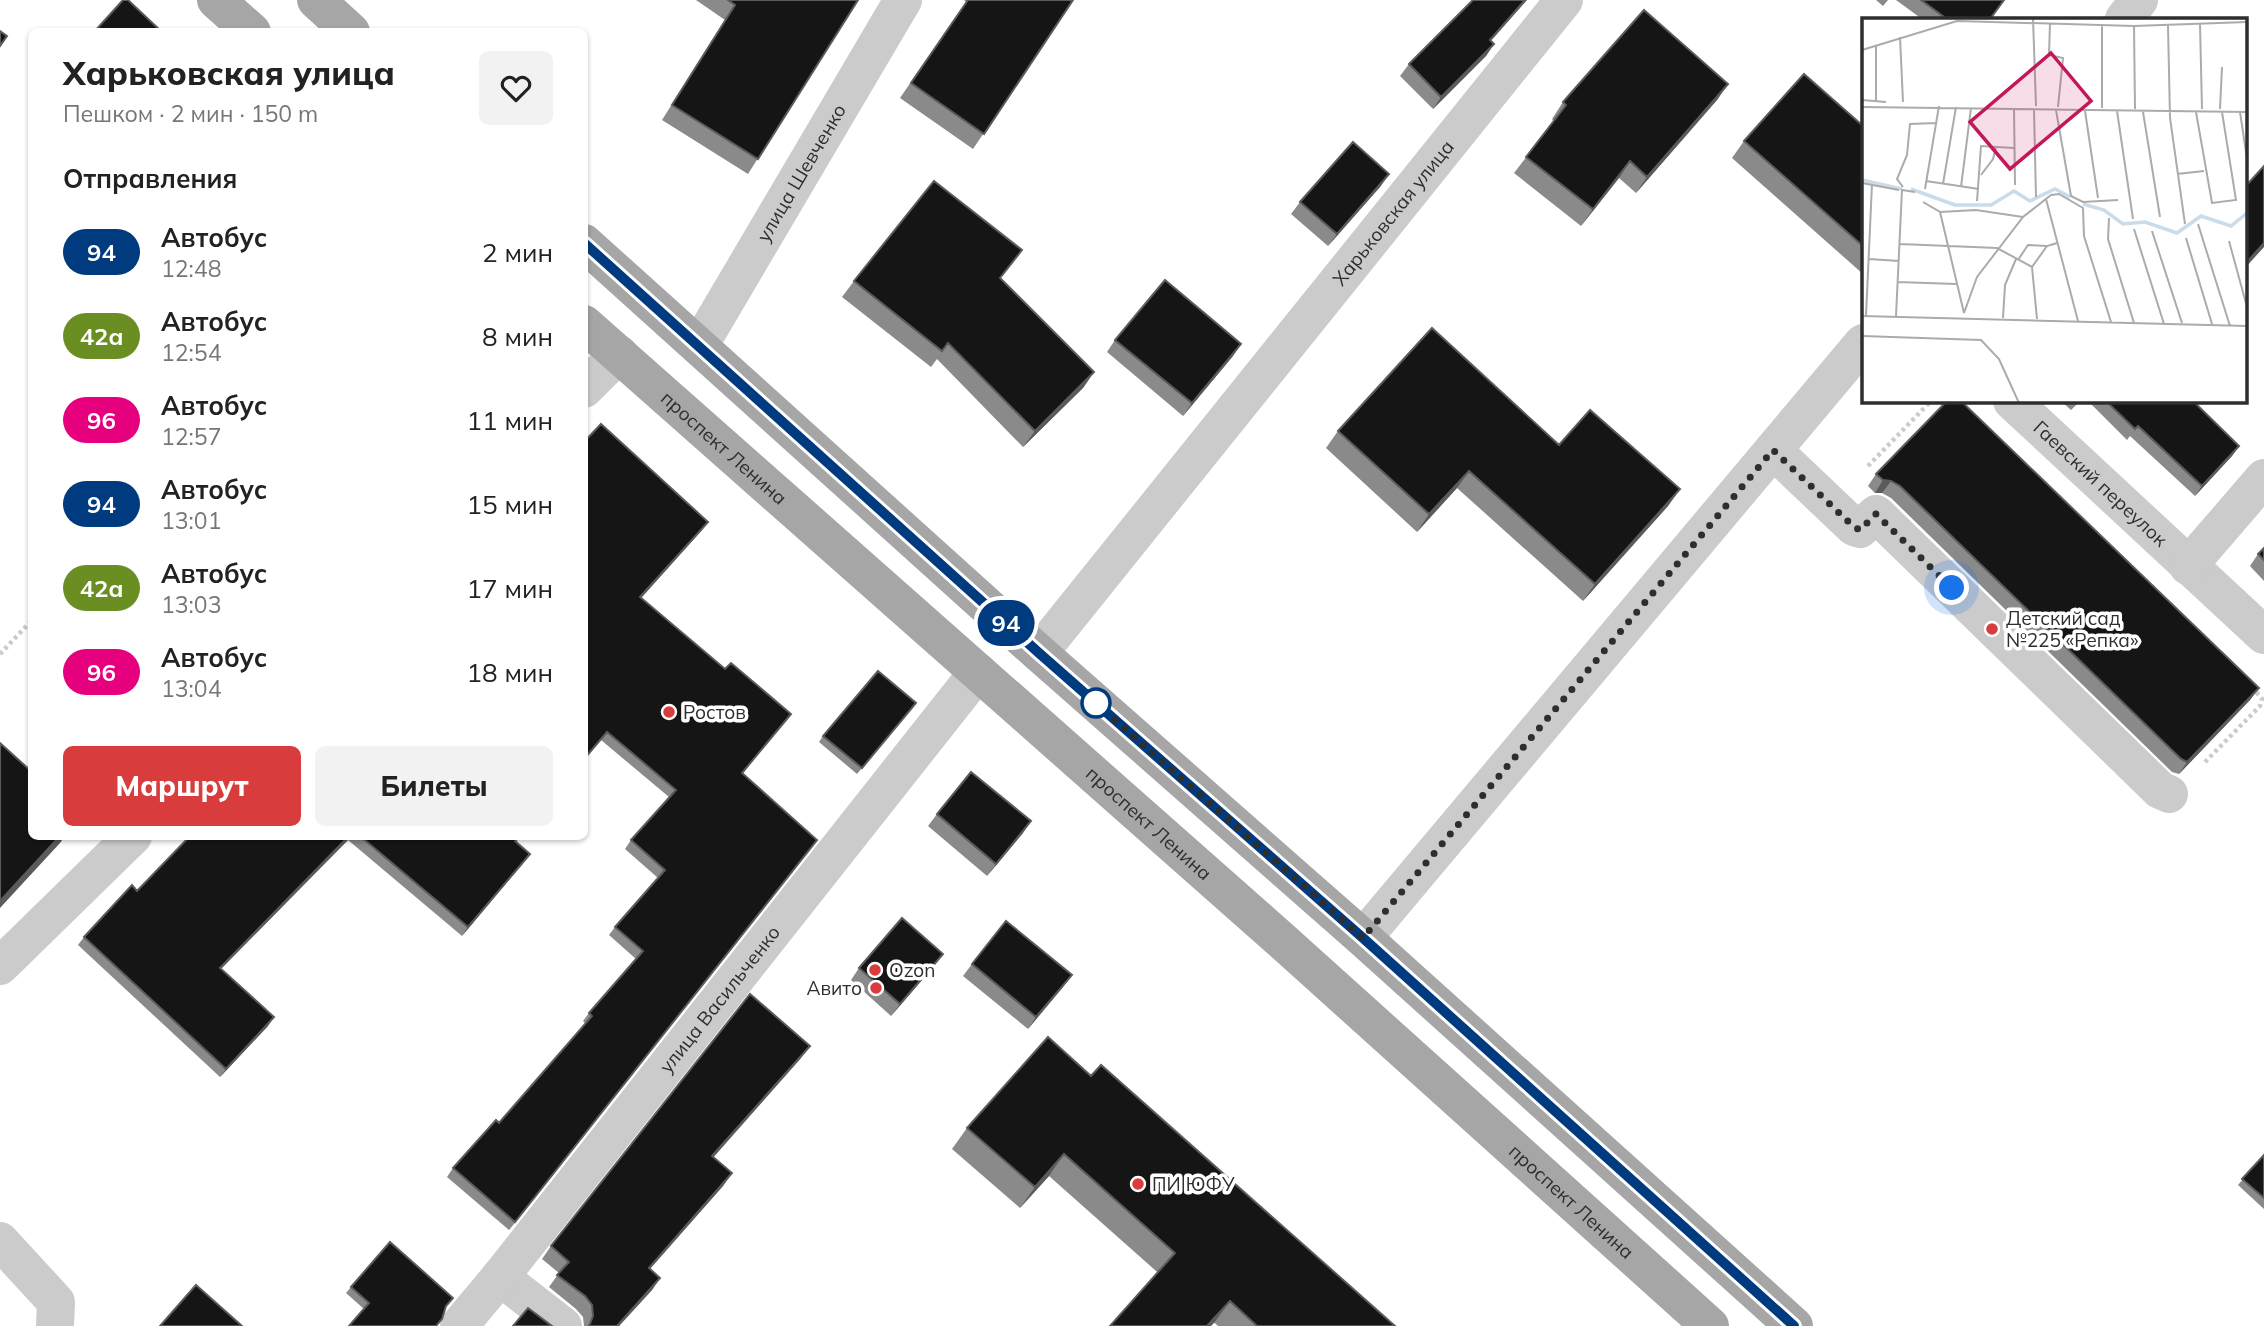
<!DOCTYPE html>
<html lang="ru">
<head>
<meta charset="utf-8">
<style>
  :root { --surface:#fff; --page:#f2f2f2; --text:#222; --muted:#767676; --accent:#d83c3d }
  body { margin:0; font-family:Mulish,sans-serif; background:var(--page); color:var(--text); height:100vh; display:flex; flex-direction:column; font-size:26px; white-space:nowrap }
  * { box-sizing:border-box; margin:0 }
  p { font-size:23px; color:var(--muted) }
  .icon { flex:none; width:38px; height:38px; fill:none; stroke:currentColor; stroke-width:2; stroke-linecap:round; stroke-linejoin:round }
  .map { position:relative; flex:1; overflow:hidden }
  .side { position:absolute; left:28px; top:28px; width:560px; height:812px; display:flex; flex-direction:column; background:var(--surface); border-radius:10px; box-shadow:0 2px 5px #0004 }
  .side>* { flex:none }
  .badge { padding:0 14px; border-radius:23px; font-size:24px; line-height:46px }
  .you { position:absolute; width:35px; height:35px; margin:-18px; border:5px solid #fff; border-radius:50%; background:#1a73e8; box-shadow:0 0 0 10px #1a73e833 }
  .map>.badge { position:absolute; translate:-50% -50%; box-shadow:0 0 0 4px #fff }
  h2 { padding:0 35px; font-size:26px; line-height:63px }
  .round { display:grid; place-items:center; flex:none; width:74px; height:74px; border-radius:10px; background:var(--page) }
  .head { display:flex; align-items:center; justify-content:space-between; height:119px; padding:0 35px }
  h1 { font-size:33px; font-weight:800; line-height:52px }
  .button { display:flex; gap:14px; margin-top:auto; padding:14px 35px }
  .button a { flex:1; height:80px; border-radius:10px; background:var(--accent); color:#fff; font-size:28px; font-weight:800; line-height:80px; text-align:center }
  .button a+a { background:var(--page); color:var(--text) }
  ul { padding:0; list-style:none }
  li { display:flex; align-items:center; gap:21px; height:84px; padding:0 35px }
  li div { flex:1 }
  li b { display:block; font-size:26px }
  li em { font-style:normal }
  li .badge { min-width:77px; font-weight:700; text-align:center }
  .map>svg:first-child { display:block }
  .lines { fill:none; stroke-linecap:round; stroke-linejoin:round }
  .path { stroke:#cbcbcb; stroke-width:4.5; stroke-dasharray:3.5 3.5; stroke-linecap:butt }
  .minor { stroke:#cbcbcb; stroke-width:38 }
  .major { stroke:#a6a6a6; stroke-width:38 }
  .wall { fill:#8a8a8a }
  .shaded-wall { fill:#5b5b5b }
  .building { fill:#151515; stroke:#5b5b5b; stroke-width:2 }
  .line-casing { stroke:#fff; stroke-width:16 }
  .line { stroke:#003b80; stroke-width:10 }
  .walk { stroke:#2e2e2e; stroke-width:7; stroke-dasharray:0 12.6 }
  .poi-dot { fill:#d83c3d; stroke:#fff; stroke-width:2.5 }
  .stop-dot { fill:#fff; stroke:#003b80; stroke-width:3.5 }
  .labels { text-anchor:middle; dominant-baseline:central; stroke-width:7; stroke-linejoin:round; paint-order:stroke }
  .street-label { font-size:19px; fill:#2e2e2e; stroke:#fff }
  .poi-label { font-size:19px; fill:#2e2e2e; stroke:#fff; text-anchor:start }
  .inset-river { fill:none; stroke:#cadbe9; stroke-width:3.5 }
  .inset-road { fill:none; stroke:#ababab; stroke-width:2 }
  .view { fill:#c2185b; fill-opacity:0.15; stroke:#c2185b; stroke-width:3.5 }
  .inset-edge { fill:none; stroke:#2e2e2e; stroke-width:3.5 }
</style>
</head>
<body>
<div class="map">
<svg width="2264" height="1326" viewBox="0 0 2264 1326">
  <rect width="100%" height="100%" fill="#fff"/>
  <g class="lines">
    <path class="path" d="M 1868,466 L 1931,401
      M 0,654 L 32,620
      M 2205,762 L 2260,706 L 2262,699 L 2253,688"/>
    <g class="minor">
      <path d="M 2124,19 L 2139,0"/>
      <path id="s1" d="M 699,346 L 903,0"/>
      <path d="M 584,389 L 619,354"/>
      <path id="s2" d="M 2012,401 L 2264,635"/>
      <path d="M 1773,450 L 1854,527 L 1860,529 L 1876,514 L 2160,790 L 2169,794"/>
      <path d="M 2188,566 L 2264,478"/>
      <path id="s3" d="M 1039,653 L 1564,0"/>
      <path d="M 1363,938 L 1863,343"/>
      <path d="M 0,966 L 133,836"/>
      <path d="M 0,1241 L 56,1302 L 55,1326"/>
      <path d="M 500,1277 L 563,1326"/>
      <path id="s4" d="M 459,1326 L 500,1277 L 978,672"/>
    </g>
    <g class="major">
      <path d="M 216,0 L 252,32"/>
      <path d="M 316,0 L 351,32"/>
      <path d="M 584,243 L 1039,653 L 1363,938 L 1794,1326"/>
      <path id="s5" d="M 584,324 L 1280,939 L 1710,1326"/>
    </g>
  </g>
  <path class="wall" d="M 696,0 L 858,0 L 748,174 L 662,120 L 725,20 Z
    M 964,0 L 1073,0 L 973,149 L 900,98 L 966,2 Z
    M 1876,0 L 1888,0 L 1883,6 Z
    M 1896,0 L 2004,0 L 1991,19 L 1922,19 Z
    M 1491,41 L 1494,44 L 1486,56 L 1433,109 L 1400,76 L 1409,64 Z
    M 1728,84 L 1717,100 L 1636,193 L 1619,178 L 1581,226 L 1514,173 L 1554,121 L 1552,119 L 1563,102 Z
    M 1863,126 L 1863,274 L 1732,158 L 1744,141 Z
    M 1389,174 L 1380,187 L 1328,246 L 1291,214 L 1300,202 Z
    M 1022,250 L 1000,279 L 1094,372 L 1083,388 L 1023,447 L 937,359 L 931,367 L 842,297 L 854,281 Z
    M 1115,340 L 1233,356 L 1183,416 L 1107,352 Z
    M 1947,401 L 2259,688 L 2250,700 L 2179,774 L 2172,772 L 1891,498 L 1882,493 L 1875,493 L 1868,486 L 1876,474 Z
    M 2061,401 L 2080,401 L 2071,410 Z
    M 2088,401 L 2193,401 L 2239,446 L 2232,456 L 2195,496 L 2130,436 L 2127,440 Z
    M 1338,431 L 1559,445 L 1680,489 L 1668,506 L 1583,601 L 1457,488 L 1417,532 L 1326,448 Z
    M 584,442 L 708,522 L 702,530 L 641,598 L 725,669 L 791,714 L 742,773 L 811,848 L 509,1230 L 447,1177 L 453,1168 L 499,1123 L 586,1024 L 583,1021 L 589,1013 L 636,959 L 609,935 L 615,927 L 658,878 L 625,849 L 631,840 L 669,797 L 601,740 L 584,760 Z
    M 2264,548 L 2264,581 L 2250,566 L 2258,554 Z
    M 912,709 L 857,774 L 819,742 L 823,736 Z
    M 937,814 L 1023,833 L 987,876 L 928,826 Z
    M 190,836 L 521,836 L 516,842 L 524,862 L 462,936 L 348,840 L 221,969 L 268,1026 L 220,1077 L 78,945 L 84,937 L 137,891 Z
    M 972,964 L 1063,987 L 1028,1029 L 963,976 Z
    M 934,966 L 891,1016 L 851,980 L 859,968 Z
    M 801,1058 L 713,1157 L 732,1173 L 723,1186 L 650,1269 L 660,1278 L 652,1290 L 619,1326 L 584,1326 L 583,1317 L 576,1309 L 549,1287 L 559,1273 L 542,1259 L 551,1246 Z
    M 1091,1076 L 1395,1326 L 1218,1326 L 1049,1176 L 1020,1208 L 952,1149 L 967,1128 Z
    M 2264,1155 L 2264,1209 L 2238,1185 Z
    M 351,1287 L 446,1308 L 442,1319 L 437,1326 L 349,1326 L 364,1309 L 346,1293 Z"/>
  <path class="shaded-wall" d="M 1525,0 L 1527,0 L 1481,52 L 1490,40 Z
    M 1494,44 L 1486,56 L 1433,109 L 1441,97 Z
    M 1728,84 L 1717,100 L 1636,193 L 1647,177 Z
    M 1630,161 L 1619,178 L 1581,226 L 1593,209 Z
    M 1389,174 L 1380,187 L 1328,246 L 1337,234 Z
    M 2264,243 L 2264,247 L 2245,268 L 2245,265 L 2247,262 Z
    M 1241,344 L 1233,356 L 1183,416 L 1192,403 Z
    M 1094,372 L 1083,388 L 1023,447 L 1035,431 Z
    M 2239,446 L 2232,456 L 2195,496 L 2202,486 Z
    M 1469,471 L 1457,488 L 1417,532 L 1429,514 Z
    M 1883,480 L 1891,481 L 1882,493 L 1875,493 Z
    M 1680,489 L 1668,506 L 1583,601 L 1595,584 Z
    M 708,522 L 702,530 L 634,606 L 640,597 Z
    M 2259,688 L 2250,700 L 2179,774 L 2187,762 Z
    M 791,714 L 785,722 L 736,781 L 742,773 Z
    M 1031,821 L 1023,833 L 987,876 L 996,864 Z
    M 60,836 L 65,836 L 60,843 L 0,908 L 0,901 Z
    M 349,836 L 350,836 L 348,840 L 214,976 L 220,968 Z
    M 817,840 L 811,848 L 509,1230 L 515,1222 Z
    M 530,854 L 524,862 L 462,936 L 468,927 Z
    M 943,954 L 934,966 L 891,1016 L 900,1004 Z
    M 1072,975 L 1063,987 L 1028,1029 L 1036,1017 Z
    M 274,1017 L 268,1026 L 220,1077 L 226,1069 Z
    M 810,1046 L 801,1058 L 704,1168 L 712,1156 Z
    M 1064,1154 L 1049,1176 L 1020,1208 L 1035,1187 Z
    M 732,1173 L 723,1186 L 640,1280 L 649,1268 Z
    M 660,1278 L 652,1290 L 619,1326 L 617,1326 Z
    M 1230,1301 L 1214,1323 L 1211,1326 L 1207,1326 Z"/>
  <path class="building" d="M 123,0 L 128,0 L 162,32 L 94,32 Z
    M 728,0 L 858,0 L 758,159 L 672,105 L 735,5 Z
    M 968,0 L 1073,0 L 984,134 L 911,83 Z
    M 1473,0 L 1525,0 L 1490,40 L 1494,44 L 1441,97 L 1409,64 Z
    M 1921,0 L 2004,0 L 1990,19 L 1947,19 Z
    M 1644,10 L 1728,84 L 1647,177 L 1630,161 L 1593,209 L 1526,157 L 1566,105 L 1563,102 Z
    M 0,31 L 7,36 L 0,46 Z
    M 1804,74 L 1863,126 L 1863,246 L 1744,141 Z
    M 1353,142 L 1389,174 L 1337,234 L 1300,202 Z
    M 2264,166 L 2264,243 L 2247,262 L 2245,260 L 2245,187 Z
    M 934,181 L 1022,250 L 1000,278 L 1094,372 L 1035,431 L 948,343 L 942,351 L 854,281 Z
    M 1165,280 L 1241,344 L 1192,403 L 1115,340 Z
    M 1432,328 L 1559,445 L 1590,410 L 1680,489 L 1595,584 L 1469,471 L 1429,514 L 1338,431 Z
    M 1947,401 L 1961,401 L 2259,688 L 2187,762 L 2181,759 L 1900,486 L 1891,481 L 1883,480 L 1876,474 Z
    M 2106,401 L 2193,401 L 2239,446 L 2202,486 L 2138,426 L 2135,429 Z
    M 601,424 L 708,522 L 640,597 L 725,669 L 731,663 L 791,714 L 742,773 L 817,840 L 515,1222 L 453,1168 L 496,1120 L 499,1123 L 592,1016 L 589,1013 L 643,951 L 615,927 L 665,870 L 631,840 L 676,790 L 607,732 L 584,759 L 584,442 Z
    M 2264,548 L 2264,560 L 2258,554 Z
    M 878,671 L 916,703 L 862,768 L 823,736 Z
    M 0,743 L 32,772 L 32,836 L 60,836 L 0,901 Z
    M 971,772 L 1031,821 L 996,864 L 937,814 Z
    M 190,836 L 349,836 L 220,968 L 274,1017 L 226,1069 L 84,937 L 132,885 L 137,891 Z
    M 360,836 L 519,836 L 515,841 L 530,854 L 468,927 Z
    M 902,918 L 943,954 L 900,1004 L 859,968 Z
    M 1006,921 L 1072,975 L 1036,1017 L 972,964 Z
    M 750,994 L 810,1046 L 712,1156 L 732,1173 L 649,1268 L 660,1278 L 617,1326 L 589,1326 L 593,1316 L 592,1305 L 585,1296 L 557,1275 L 569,1262 L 551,1246 Z
    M 1048,1037 L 1091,1076 L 1101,1065 L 1395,1326 L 1257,1326 L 1230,1301 L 1207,1326 L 1110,1326 L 1175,1253 L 1064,1154 L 1035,1187 L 967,1128 Z
    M 2264,1155 L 2264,1198 L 2242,1179 Z
    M 390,1242 L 453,1298 L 446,1306 L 442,1319 L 436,1326 L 349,1326 L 369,1303 L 351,1287 Z
    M 196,1285 L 242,1326 L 160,1326 Z
    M 528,1308 L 552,1326 L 513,1326 Z"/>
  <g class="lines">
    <defs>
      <path id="line" d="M 584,243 L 1039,653 L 1363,938 L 1794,1326"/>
    </defs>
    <use href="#line" class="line-casing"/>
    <use href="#line" class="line"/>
    <path class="walk" d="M 1096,703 L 1363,938 L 1773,450 L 1854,527 L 1860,530 L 1876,514 L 1952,588"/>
  </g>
  <g class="poi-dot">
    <circle cx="1992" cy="629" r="7"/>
    <circle cx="669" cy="712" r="7"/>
    <circle cx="875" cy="970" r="7"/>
    <circle cx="876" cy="988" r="7"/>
    <circle cx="1138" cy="1184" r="7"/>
  </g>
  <circle class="stop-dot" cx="1096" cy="703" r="14"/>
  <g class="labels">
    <g class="street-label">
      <text stroke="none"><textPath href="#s1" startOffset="201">улица Шевченко</textPath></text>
      <text stroke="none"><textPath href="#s3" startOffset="565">Харьковская улица</textPath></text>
      <text stroke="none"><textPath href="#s5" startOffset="187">проспект Ленина</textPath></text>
      <text stroke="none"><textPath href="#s2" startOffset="121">Гаевский переулок</textPath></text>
      <text stroke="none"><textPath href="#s5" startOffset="754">проспект Ленина</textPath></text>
      <text stroke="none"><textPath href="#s4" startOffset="418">улица Васильченко</textPath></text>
      <text stroke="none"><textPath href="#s5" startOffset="1321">проспект Ленина</textPath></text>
    </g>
    <g class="poi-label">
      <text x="2006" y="618">Детский сад<tspan x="2006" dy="22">№225 «Репка»</tspan></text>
      <text x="683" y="712">Ростов</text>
      <text x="889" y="970">Ozon</text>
      <text x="862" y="988" text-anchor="end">Авито</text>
      <text x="1152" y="1184">ПИ ЮФУ</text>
    </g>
  </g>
  <g transform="translate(1862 18)">
    <rect width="385" height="385" fill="#fff"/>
    <path class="inset-river" d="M 0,162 L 40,171M 49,171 L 93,187 L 129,187 L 152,173 L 168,183 L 193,171 L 208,179M 221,186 L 242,192 L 261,206 L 283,204 L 315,215 L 339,198 L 369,208 L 385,195"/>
    <path class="inset-road" d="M 171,0 L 174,88M 188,5 L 187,37 L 201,40 L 196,89M 338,6 L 340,91M 240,7 L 240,90M 272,8 L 273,91M 306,8 L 308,100 L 323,206M 38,19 L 41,84M 0,32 L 95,3 L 272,8 L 385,4M 0,82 L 24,84M 14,83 L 14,27M 0,89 L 385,94M 152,91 L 153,167M 358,91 L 360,49M 172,92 L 174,179M 194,92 L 209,178 L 221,184 L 256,182M 223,93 L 236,180M 255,93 L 271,201M 281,94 L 298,199M 334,94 L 350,185 L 374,182 L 360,94M 378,94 L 385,141M 315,156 L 342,153M 119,157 L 131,141 L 134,129M 64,163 L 117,171M 0,165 L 37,172M 81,166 L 94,89M 41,169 L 35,161 L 45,137 L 48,106 L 74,105M 99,169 L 109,90M 63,171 L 77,88M 184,181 L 216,303M 115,183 L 119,128 L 152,130M 61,184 L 78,194 L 102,295M 78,194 L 114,192 L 161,199M 247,200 L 246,221 L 272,305M 336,206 L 368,308M 272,211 L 302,306M 290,213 L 320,305M 324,220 L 350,306M 367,223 L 385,289M 38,226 L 135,230 L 170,249 L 185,228 L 195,225M 7,241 L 37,243M 156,242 L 166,227 L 185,228M 170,249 L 175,301M 36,264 L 94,266M 102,295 L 115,259 L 161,199 L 189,177 L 197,176 L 221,190 L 222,218 L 249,304M 0,298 L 385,308M 4,298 L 10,166M 34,298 L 40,172 L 53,174M 141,300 L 143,267 L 154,241M 0,318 L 119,322 L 137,341 L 157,385"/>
    <path class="view" d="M 189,35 L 229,83 L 148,151 L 108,104 Z"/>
    <rect width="385" height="385" class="inset-edge"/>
  </g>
</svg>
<div class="you" style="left:1952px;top:588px"></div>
<b class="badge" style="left:1006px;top:623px;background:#003b80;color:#fff">94</b>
<section class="side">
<div class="head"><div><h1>Харьковская улица</h1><p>Пешком · 2 мин · 150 m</p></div><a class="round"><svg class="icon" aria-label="heart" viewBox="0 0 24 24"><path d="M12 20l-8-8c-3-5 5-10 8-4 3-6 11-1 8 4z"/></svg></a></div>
<h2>Отправления</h2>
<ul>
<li><span class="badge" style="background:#003b80;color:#fff">94</span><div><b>Автобус</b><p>12:48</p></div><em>2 мин</em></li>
<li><span class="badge" style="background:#6b8e23;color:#fff">42a</span><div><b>Автобус</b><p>12:54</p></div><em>8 мин</em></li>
<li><span class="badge" style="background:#e6007e;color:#fff">96</span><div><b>Автобус</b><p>12:57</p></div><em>11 мин</em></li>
<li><span class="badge" style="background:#003b80;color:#fff">94</span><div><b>Автобус</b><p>13:01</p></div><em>15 мин</em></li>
<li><span class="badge" style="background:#6b8e23;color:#fff">42a</span><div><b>Автобус</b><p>13:03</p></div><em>17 мин</em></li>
<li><span class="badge" style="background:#e6007e;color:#fff">96</span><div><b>Автобус</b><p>13:04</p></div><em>18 мин</em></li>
</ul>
<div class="button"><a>Маршрут</a><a>Билеты</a></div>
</section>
</div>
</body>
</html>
